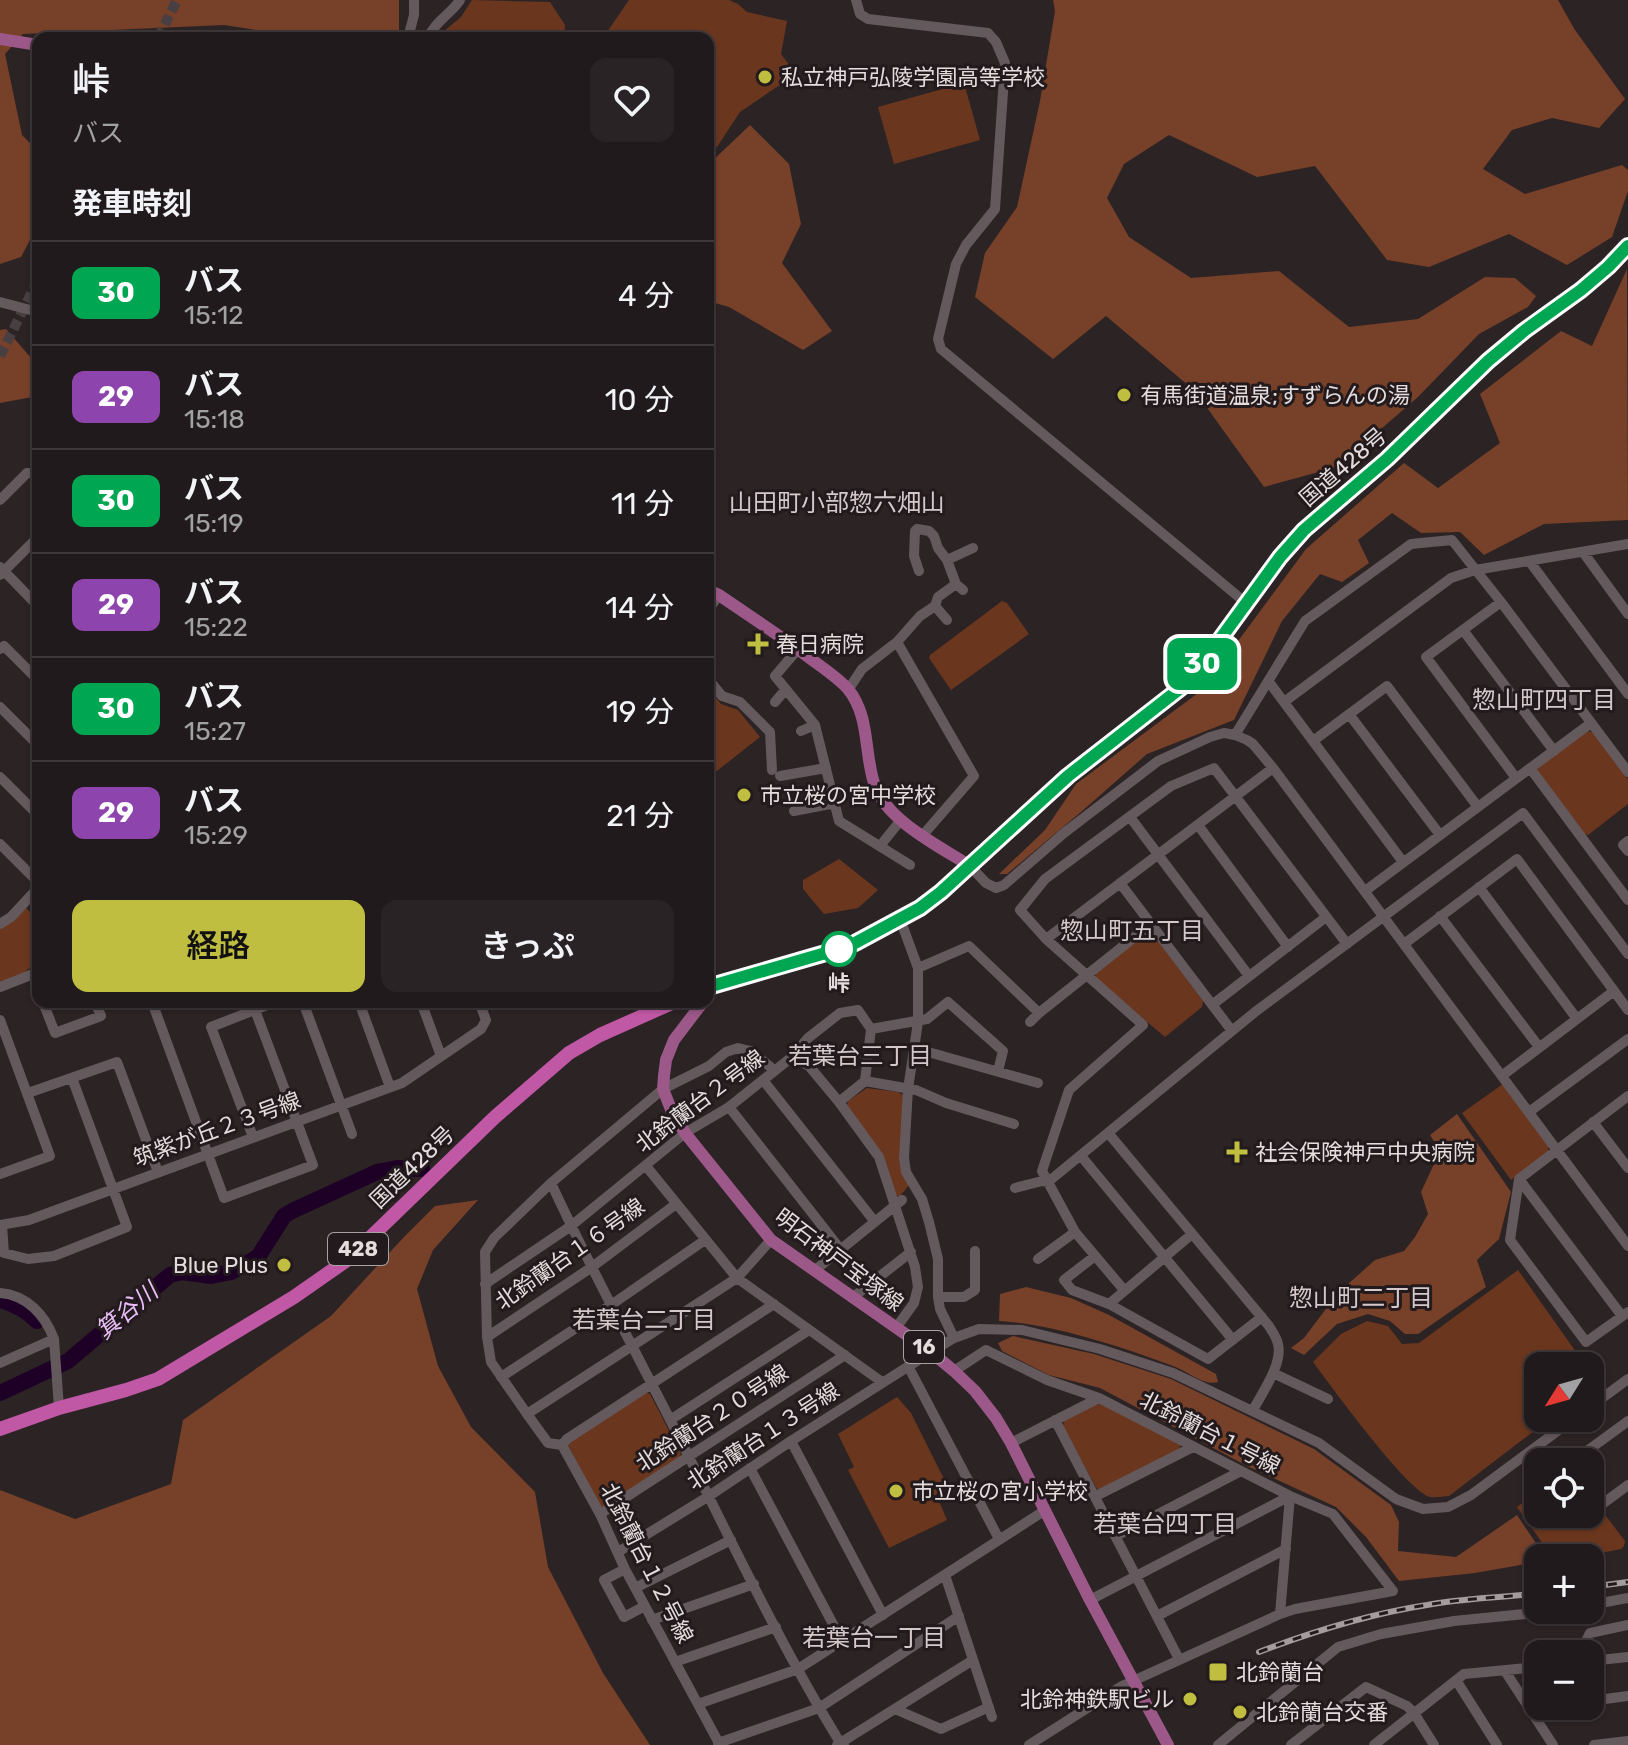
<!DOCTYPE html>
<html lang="ja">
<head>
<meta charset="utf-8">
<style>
  :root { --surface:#211a1c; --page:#292325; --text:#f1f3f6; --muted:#a2a1a3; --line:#3e383b; --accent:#bfbe41 }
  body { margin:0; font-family:Rubik,"Noto Sans JP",sans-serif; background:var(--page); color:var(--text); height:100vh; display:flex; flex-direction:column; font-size:30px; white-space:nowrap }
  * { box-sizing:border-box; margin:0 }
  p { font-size:26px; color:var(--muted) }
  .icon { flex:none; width:44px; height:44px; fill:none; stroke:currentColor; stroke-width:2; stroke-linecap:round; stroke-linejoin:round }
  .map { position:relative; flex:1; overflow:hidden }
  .details { position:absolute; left:32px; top:32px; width:682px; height:976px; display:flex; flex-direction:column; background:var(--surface); border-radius:16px; box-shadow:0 2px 6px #0004,0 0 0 2px var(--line) }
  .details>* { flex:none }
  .badge { padding:0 16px; border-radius:12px; font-size:28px; line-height:52px }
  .needle { width:52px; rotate:233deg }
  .fabs { position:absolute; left:1524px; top:1352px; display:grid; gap:16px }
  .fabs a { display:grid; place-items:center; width:80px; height:80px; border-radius:16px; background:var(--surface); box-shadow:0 2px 6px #0004,0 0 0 2px var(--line); font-size:40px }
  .map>.badge { position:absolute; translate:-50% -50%; box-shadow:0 0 0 4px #fff }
  h2 { padding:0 40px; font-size:30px; line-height:72px }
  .round { display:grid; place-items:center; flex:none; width:84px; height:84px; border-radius:16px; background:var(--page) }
  .overview { display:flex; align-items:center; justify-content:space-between; height:136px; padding:0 40px }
  h1 { font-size:38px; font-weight:600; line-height:60px }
  .primary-button { display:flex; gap:16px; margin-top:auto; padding:16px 40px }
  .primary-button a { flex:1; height:92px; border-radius:16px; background:var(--accent); color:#111; font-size:32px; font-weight:600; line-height:92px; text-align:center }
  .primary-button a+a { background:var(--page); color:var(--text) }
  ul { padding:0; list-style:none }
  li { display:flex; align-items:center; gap:24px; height:104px; padding:0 40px; border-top:2px solid var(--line) }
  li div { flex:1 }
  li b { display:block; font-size:30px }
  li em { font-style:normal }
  li .badge { min-width:88px; font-weight:700; text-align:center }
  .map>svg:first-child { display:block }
  .green { fill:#6b361e }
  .forest { fill:#774028 }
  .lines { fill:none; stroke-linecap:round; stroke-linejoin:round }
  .river { stroke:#1e0027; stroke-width:16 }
  .minor-tunnel { stroke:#473f41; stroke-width:10; stroke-dasharray:10 5; stroke-linecap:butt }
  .minor { stroke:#64595c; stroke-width:10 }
  .major { stroke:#9c5888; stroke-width:12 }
  .highway { stroke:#c158a5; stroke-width:14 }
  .rail-casing { stroke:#a49d9e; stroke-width:6 }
  .rail { stroke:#221a1c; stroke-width:3; stroke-dasharray:9; stroke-linecap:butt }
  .line-casing { stroke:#fff; stroke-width:18 }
  .line { stroke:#00a651; stroke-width:12 }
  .poi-dot { fill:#bfbe41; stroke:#221a1c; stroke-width:3 }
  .stop-dot { fill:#fff; stroke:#00a651; stroke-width:4 }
  .labels { text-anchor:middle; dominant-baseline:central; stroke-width:6; stroke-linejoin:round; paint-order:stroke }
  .shield { fill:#221a1c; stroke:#a9a2a4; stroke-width:2 }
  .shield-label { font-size:20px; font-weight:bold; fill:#e3ddde }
  .poi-label { font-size:22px; fill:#e3ddde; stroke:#221a1c; text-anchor:start }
  .street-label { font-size:22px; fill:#e3ddde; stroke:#221a1c }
  .stop-label { font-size:22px; font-weight:bold; fill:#e3ddde; stroke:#221a1c }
  .neighbourhood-label { font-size:24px; fill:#d4c8cb; stroke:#221a1c }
  .water-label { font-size:24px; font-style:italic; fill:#e8bdf8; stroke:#221a1c }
</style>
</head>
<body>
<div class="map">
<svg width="1628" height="1745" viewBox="0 0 1628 1745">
  <rect width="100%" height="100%" fill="#2c2325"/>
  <path class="green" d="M 472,0 L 550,2 L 565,25 L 564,38 L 436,38 L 461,17 Z
    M 629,0 L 729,0 L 738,4 L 747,12 L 787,21 L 781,54 L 796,74 L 740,112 L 717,147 L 708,146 L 708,38 L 607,38 L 607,32 Z
    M 964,83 L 980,140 L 894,164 L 878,107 Z
    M 1002,601 L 1007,603 L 1029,634 L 951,690 L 929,658 L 930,655 Z
    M 708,688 L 721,704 L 738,710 L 760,737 L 708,778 Z
    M 1585,731 L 1593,732 L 1628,779 L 1628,804 L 1588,835 L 1582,833 L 1537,772 L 1539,766 Z
    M 839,859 L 878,890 L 858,908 L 824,914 L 803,889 L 803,880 Z
    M 25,907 L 38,920 L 38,960 L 22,975 L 0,984 L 0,929 L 14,919 Z
    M 1148,932 L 1152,933 L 1203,1001 L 1202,1007 L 1165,1037 L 1095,978 L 1096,970 Z
    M 1503,1084 L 1549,1145 L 1548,1152 L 1511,1180 L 1462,1113 Z
    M 867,1088 L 898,1092 L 904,1096 L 910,1184 L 900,1196 L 897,1196 L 847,1106 L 848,1101 Z
    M 1518,1270 L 1586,1366 L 1538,1366 L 1538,1418 L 1551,1418 L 1449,1496 C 1444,1496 1435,1498 1430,1497 C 1407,1491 1331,1386 1313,1362 L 1341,1334 L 1367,1321 L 1388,1326 L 1402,1344 L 1419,1343 Z
    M 645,1392 L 650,1394 L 681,1454 L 678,1460 L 604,1507 L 600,1506 L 568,1445 L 569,1440 Z
    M 897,1397 L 911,1413 L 948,1487 L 936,1494 L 947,1520 L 889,1548 L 848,1470 L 854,1467 L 838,1434 Z
    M 1102,1404 L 1181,1445 L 1179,1449 L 1101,1489 L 1097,1489 L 1063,1427 L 1064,1421 L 1094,1405 Z
    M 1538,1491 L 1538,1514 L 1590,1514 L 1590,1495 L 1625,1541 L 1624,1546 L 1621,1549 L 1577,1558 L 1553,1558 L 1517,1507 Z"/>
  <path class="forest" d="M 0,0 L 399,0 L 399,38 L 273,38 L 269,32 L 224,25 L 23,34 L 5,54 L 22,135 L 38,151 L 38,225 L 21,257 L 0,264 Z
    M 1053,0 L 1558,0 L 1575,30 L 1625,99 L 1599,128 L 1552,118 L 1512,130 L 1483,169 L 1525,194 L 1622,165 L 1628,170 L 1628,191 L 1612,237 L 1567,265 L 1509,234 L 1429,267 L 1387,260 L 1315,166 L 1257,177 L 1169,135 L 1124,164 L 1107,198 L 1129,237 L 1191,278 L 1279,271 L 1349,327 L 1418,319 L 1485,277 L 1515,278 L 1536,296 L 1528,307 L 1479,334 L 1418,397 L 1337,467 L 1264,487 L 1195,391 L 1106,316 L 1053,359 L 975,297 L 985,253 L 1017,207 L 1040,101 L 1055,11 Z
    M 750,125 L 789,164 L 801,224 L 782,263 L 832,331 L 803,350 L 729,307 L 708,301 L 708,165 Z
    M 1627,269 L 1628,520 L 1544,524 L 1484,555 L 1460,532 L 1421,533 L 1392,513 L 1358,540 L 1369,563 L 1342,582 L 1320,574 L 1282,621 L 1234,720 L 1147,754 L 1081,812 L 1007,874 L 999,874 L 1045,830 L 1076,784 L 1202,690 L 1306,549 L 1404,463 L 1438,488 L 1500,443 L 1480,394 L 1561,331 L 1592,346 Z
    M 6,329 L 38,366 L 38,396 L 0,403 L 0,330 Z
    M 1457,1114 L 1511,1192 L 1499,1239 L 1477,1260 L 1486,1287 L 1418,1334 L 1405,1334 L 1390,1321 L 1368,1314 L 1337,1324 L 1304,1355 L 1291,1348 L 1304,1338 L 1338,1293 L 1375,1260 L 1404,1251 L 1415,1237 L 1428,1214 L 1421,1192 L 1440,1151 L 1430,1135 Z
    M 478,1200 L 433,1250 L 417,1289 L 438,1366 L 471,1427 L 535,1492 L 548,1567 L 603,1673 L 650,1745 L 0,1745 L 0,1490 L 75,1519 L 171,1484 L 183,1420 L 331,1316 L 403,1238 L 435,1206 Z
    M 1026,1287 L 1071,1298 L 1109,1315 L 1216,1374 L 1218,1382 C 1202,1386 1188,1371 1173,1366 C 1122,1347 1053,1324 999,1321 L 1000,1294 Z
    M 1013,1336 L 1094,1354 L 1171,1379 L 1314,1449 L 1391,1505 L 1399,1522 L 1398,1551 L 1456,1557 L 1517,1515 L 1546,1558 L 1538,1558 L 1538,1562 L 1475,1573 L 1399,1581 L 1366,1537 L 1336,1507 L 1247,1466 L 1100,1388 L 1049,1375 L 1002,1351 L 998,1343 Z"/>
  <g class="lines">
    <path class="river" d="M 0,1300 C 15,1304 26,1310 37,1321
      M 0,1393 L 68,1361 L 170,1275 L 182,1272 L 211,1276 L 231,1272 L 258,1257 L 284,1216 L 292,1211 L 377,1172 L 397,1168 L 422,1169"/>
    <path class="minor-tunnel" d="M 158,38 L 177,0
      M 0,356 L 38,280"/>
    <path class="minor" d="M 856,0 L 860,14 L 868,19 L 988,33 L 996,42 L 1005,63 L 995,209 L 966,245 L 956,264 L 938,339 L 941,349 L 1246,603
      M 408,38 L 414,15 L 414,0
      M 428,38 C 435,21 451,14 460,0
      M 0,302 L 38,312
      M 0,500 L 27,473 L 38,473
      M 1583,552 L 1628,614
      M 947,560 L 973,548
      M 1530,562 L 1628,694
      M 0,567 L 4,571 L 38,537
      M 919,571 L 914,556 L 915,531 L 917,529 L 929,531 L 934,536 L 938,548 L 947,560 L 956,584 L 963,590
      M 0,575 L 4,571 L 38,606
      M 1501,602 L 1426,657 L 1516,778
      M 935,606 L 947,620
      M 708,610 L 719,595
      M 1463,630 L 1554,751
      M 897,642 L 974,776 L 923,835
      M 0,649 L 4,646 L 38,680
      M 798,649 L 775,676 L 815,725 L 839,821 L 910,865
      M 708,679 L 722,696 L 740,702 L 770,732 L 772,770
      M 1269,682 L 1403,862
      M 848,690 L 862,669 L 897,642 L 920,616 L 935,606 L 938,597 L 956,584
      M 775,702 L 786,689
      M 1284,702 L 1451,578 L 1475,570 L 1628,544
      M 0,707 L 38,745
      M 1349,714 L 1440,835
      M 801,731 L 815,725
      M 1235,735 L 1305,621 L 1411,544 L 1452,540 L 1501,602 L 1628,772
      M 1313,741 L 1387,686 L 1478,807
      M 1530,768 L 1628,900
      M 780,776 L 826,768
      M 0,777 L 38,815
      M 794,811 L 835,803
      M 1130,817 L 1249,976
      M 1198,825 L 1288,947
      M 1628,841 L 1623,845 L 1628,851
      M 0,844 L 38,882
      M 880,846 L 900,821
      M 970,866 L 986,883 L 996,888 L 1004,885 L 1064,833 L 1158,761 L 1210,737 L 1224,733 L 1235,735 L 1247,740 L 1253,744 L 1273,768 L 1628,1246
      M 1120,883 L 1232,1031
      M 1479,887 L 1577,1019
      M 1365,891 L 1591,723
      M 1440,916 L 1539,1047
      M 900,919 L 918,968 L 918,1022 L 908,1089 L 904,1158 L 906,1172 L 922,1199 L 929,1222 L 938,1259 L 938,1297 L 940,1309 L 954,1338
      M 0,924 L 11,917 L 38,888
      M 1046,939 L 1273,768
      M 1404,944 L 1517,859 L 1628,1010
      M 918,968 L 969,946 L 1039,1013 L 1151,924
      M 33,974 L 38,988
      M 0,987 L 33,974 L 38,968
      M 43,1002 L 55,1033 L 101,1016 L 95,1002
      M 152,1002 L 224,1198 L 313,1165 L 255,1010
      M 303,1002 L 352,1134
      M 359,1002 L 390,1087
      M 421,1002 L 441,1056
      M 1212,1005 L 1326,917
      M 0,1020 L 50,1156 L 0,1174
      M 1030,1022 L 1039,1013
      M 871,1029 L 927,1019 L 948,1002 L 1003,1051 L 998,1071
      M 914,1048 L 1038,1083
      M 792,1057 L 808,1038 L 840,1013 L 858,1010 L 871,1029 L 865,1081 L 839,1102
      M 774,1070 L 751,1051 L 738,1048 L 726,1052 L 709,1066 L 663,1089 L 551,1183 C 594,1276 644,1367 690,1459 C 738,1555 785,1653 841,1744 L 844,1745
      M 1503,1075 L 1614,991
      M 763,1080 L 875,1222
      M 865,1081 L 916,1090 L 946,1103 L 1014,1124
      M 28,1093 L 117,1062 L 158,1172
      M 1628,1096 L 1519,1179 L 1510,1240 L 1586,1342 L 1628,1312
      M 729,1107 L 841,1250
      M 1529,1112 L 1628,1039
      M 1593,1122 L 1628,1168
      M 1109,1134 L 1269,1326 C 1272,1331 1277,1338 1278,1344 C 1283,1364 1262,1393 1253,1410
      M 253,1137 L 211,1027 L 275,1002
      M 1081,1156 L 1233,1340
      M 646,1166 L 737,1278 L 882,1382
      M 1519,1179 L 1622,1316
      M 551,1183 L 494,1238 L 485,1252 L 487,1337 L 491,1362 L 527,1414 L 737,1278 L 771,1240
      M 1015,1188 L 1042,1181 L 1048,1182 L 1255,1012 L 1523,813 L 1628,954
      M 0,1225 L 29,1220 L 402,1083 L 481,1029 L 486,1020 L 479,1002
      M 2,1225 L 4,1253 L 28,1259 L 54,1256 L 127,1227 L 72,1078
      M 1095,1256 L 1064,1280 L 1072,1290 L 1109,1304 L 1208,1359 L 1262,1317
      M 1038,1259 L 1075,1232
      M 814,1271 L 902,1200
      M 485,1284 L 571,1226 L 685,1133 L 729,1107 L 792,1057 L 809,1066 L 839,1102 L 879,1157 L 915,1267 L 918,1287 L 914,1303 L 896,1328
      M 1124,1290 L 1075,1232 L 1042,1171 L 1069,1090 L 1143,1025 L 1046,939 L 1020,910 L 1045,879 L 1171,786 L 1214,768 L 1347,944
      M 0,1293 C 27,1295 45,1315 54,1339 L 59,1408
      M 938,1297 L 964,1297 L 975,1290 L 975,1251
      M 852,1298 L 911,1252
      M 1109,1304 L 1192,1234
      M 487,1337 L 592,1267 L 676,1204
      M 0,1363 L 54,1339
      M 908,1366 L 999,1539
      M 954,1371 L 986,1350 L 1047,1380 L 1099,1398
      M 1273,1373 L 1328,1399
      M 501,1377 L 611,1305 L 705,1240
      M 1590,1407 L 1628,1379
      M 527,1414 L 548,1443 L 562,1445 L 600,1514 L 625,1569 L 720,1745
      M 670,1420 L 809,1330
      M 1055,1420 L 1179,1659
      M 791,1441 L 883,1615
      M 1011,1443 L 1099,1398 L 1290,1496 L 1280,1614 L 1122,1686 L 1029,1745
      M 562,1445 L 567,1439 L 774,1304
      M 1572,1462 L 1628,1421
      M 750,1468 L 842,1641
      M 1590,1490 L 1601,1505 L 1628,1485
      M 1096,1496 L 1193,1447
      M 600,1514 L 845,1355
      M 1116,1536 L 1241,1471
      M 618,1552 L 709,1496 L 791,1441 L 931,1352 L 954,1338 L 979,1329 L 1022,1330 L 1100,1349 L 1173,1373 L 1319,1443 L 1396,1499 L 1423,1509 L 1448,1507 L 1471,1495 L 1575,1418
      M 625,1569 L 604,1580 L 624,1617 L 645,1606
      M 945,1575 L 992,1717
      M 635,1588 L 731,1540
      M 1090,1600 L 1290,1496 L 1333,1514 L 1393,1591 L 1295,1609 L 1280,1614
      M 1590,1605 L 1628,1598
      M 1157,1616 L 1286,1549
      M 652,1620 L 754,1584
      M 1580,1654 L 1590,1633 L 1628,1625
      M 1590,1661 L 1628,1657
      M 675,1662 L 776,1627
      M 1505,1671 L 1553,1745
      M 1456,1680 L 1497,1745
      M 1590,1701 L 1628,1696
      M 698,1704 L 798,1669 L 1044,1511
      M 895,1709 L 941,1729 L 989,1707
      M 1530,1709 L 1550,1706
      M 718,1743 L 819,1708 L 959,1616
      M 837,1745 L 973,1660
      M 1218,1745 L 1338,1647 L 1381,1634 L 1454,1621 L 1565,1610
      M 1291,1745 L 1366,1687 L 1407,1706 L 1414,1713 L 1434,1745
      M 1374,1745 L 1464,1674 L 1538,1667
      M 1594,1745 L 1628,1741"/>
    <path class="major" d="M 190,38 L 196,38
      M 0,39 L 38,45
      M 708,590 L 719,595 C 751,617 784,638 815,662 C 826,670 839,679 848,689 C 870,716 864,752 874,783 C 885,820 939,846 970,866
      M 703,1002 L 674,1040 L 666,1060 L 664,1076 L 663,1089 L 672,1112 L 685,1133 L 771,1240 L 931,1352 L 954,1371 L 975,1391 L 996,1418 L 1011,1443 L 1090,1600 L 1168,1745"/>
    <path class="highway" d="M 708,988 L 836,950 L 855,943 L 920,908 L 941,892 L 1068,776 L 1182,687 L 1197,671 L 1280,557 L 1304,530 L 1387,459 L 1488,361 L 1524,331 L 1581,290 L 1608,267 L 1628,246
      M 0,1429 L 59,1408 L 126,1390 L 158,1379 L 294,1297 L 347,1260 L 495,1117 L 569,1053 L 600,1035 L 674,1002"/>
    <defs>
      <path id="rail" d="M 1590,1587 L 1628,1582
        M 1259,1652 C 1314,1631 1369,1614 1427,1605 C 1463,1598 1501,1598 1538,1593"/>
    </defs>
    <use href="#rail" class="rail-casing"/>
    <use href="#rail" class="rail"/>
  </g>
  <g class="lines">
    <defs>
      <path id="line" d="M 708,987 L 836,950 L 855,943 L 920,908 L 941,892 L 1068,776 L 1182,687 L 1197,671 L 1280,557 L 1304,530 L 1387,459 L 1488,361 L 1524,331 L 1581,290 L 1608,267 L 1628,246"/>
    </defs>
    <use href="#line" class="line-casing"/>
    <use href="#line" class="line"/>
  </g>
  <g class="poi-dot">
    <circle cx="765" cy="77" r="8"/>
    <circle cx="1124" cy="395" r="8"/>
    <path d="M754 632h8v8h8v8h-8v8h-8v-8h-8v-8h8z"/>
    <circle cx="744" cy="795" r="8"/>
    <path d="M1233 1140h8v8h8v8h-8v8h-8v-8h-8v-8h8z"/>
    <circle cx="284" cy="1265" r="8"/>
    <circle cx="896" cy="1491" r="8"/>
    <rect x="1208" y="1662" width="20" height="20" rx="4"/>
    <circle cx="1190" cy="1699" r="8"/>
    <circle cx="1240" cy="1712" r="8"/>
  </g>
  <circle class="stop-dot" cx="839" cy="949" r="16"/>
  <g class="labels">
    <g class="shield">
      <rect x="328" y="1233" width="60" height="32" rx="6"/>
      <rect x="904" y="1331" width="40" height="32" rx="6"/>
    </g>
    <g class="shield-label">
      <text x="358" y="1249">428</text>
      <text x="924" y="1347">16</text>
    </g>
    <g class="poi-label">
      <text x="781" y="77">私立神戸弘陵学園高等学校</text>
      <text x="1140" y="395">有馬街道温泉;すずらんの湯</text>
      <text x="776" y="644">春日病院</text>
      <text x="760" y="795">市立桜の宮中学校</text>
      <text x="1255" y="1152">社会保険神戸中央病院</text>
      <text x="268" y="1265" text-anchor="end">Blue Plus</text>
      <text x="912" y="1491">市立桜の宮小学校</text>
      <text x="1236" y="1672">北鈴蘭台</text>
      <text x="1174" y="1699" text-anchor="end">北鈴神鉄駅ビル</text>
      <text x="1256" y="1712">北鈴蘭台交番</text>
    </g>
    <g class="street-label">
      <text transform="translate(1343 467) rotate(-41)">国道428号</text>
      <text transform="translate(700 1101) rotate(-37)">北鈴蘭台２号線</text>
      <text transform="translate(217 1129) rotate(-20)">筑紫が丘２３号線</text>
      <text transform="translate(412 1167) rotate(-44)">国道428号</text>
      <text transform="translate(570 1254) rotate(-35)">北鈴蘭台１６号線</text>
      <text transform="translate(839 1260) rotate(37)">明石神戸宝塚線</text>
      <text transform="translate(712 1418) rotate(-33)">北鈴蘭台２０号線</text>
      <text transform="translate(1210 1433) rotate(27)">北鈴蘭台１号線</text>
      <text transform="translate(763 1436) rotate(-33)">北鈴蘭台１３号線</text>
      <text transform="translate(647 1563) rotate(63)">北鈴蘭台１２号線</text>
    </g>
    <g class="stop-label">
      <text x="839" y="983">峠</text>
    </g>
    <g class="neighbourhood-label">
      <text x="837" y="503">山田町小部惣六畑山</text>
      <text x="1544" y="700">惣山町四丁目</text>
      <text x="1132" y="931">惣山町五丁目</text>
      <text x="860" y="1056">若葉台三丁目</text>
      <text x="1361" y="1298">惣山町二丁目</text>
      <text x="644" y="1320">若葉台二丁目</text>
      <text x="1165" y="1524">若葉台四丁目</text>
      <text x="874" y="1638">若葉台一丁目</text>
    </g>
    <g class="water-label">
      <text transform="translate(127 1311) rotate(-40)">箕谷川</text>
    </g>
  </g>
</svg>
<div class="fabs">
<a><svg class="needle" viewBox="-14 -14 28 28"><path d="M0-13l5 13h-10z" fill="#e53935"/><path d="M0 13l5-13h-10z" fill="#a2a1a3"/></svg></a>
<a><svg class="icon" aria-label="locate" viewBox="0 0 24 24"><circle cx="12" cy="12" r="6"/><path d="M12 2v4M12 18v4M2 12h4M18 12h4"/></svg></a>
<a>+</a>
<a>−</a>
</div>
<b class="badge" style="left:1202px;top:664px;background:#00a651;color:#fff">30</b>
<section class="details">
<div class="overview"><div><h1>峠</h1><p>バス</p></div><a class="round"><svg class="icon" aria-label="heart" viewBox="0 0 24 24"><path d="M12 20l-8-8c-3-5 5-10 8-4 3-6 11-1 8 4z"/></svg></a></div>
<h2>発車時刻</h2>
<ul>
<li><span class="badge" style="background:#00a651;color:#fff">30</span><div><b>バス</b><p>15:12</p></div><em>4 分</em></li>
<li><span class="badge" style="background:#8e44ad;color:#fff">29</span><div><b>バス</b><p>15:18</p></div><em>10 分</em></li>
<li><span class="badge" style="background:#00a651;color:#fff">30</span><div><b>バス</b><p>15:19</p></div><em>11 分</em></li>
<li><span class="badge" style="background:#8e44ad;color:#fff">29</span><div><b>バス</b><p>15:22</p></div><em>14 分</em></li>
<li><span class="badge" style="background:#00a651;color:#fff">30</span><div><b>バス</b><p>15:27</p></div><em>19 分</em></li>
<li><span class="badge" style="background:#8e44ad;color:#fff">29</span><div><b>バス</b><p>15:29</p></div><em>21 分</em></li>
</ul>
<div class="primary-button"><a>経路</a><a>きっぷ</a></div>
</section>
</div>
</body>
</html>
